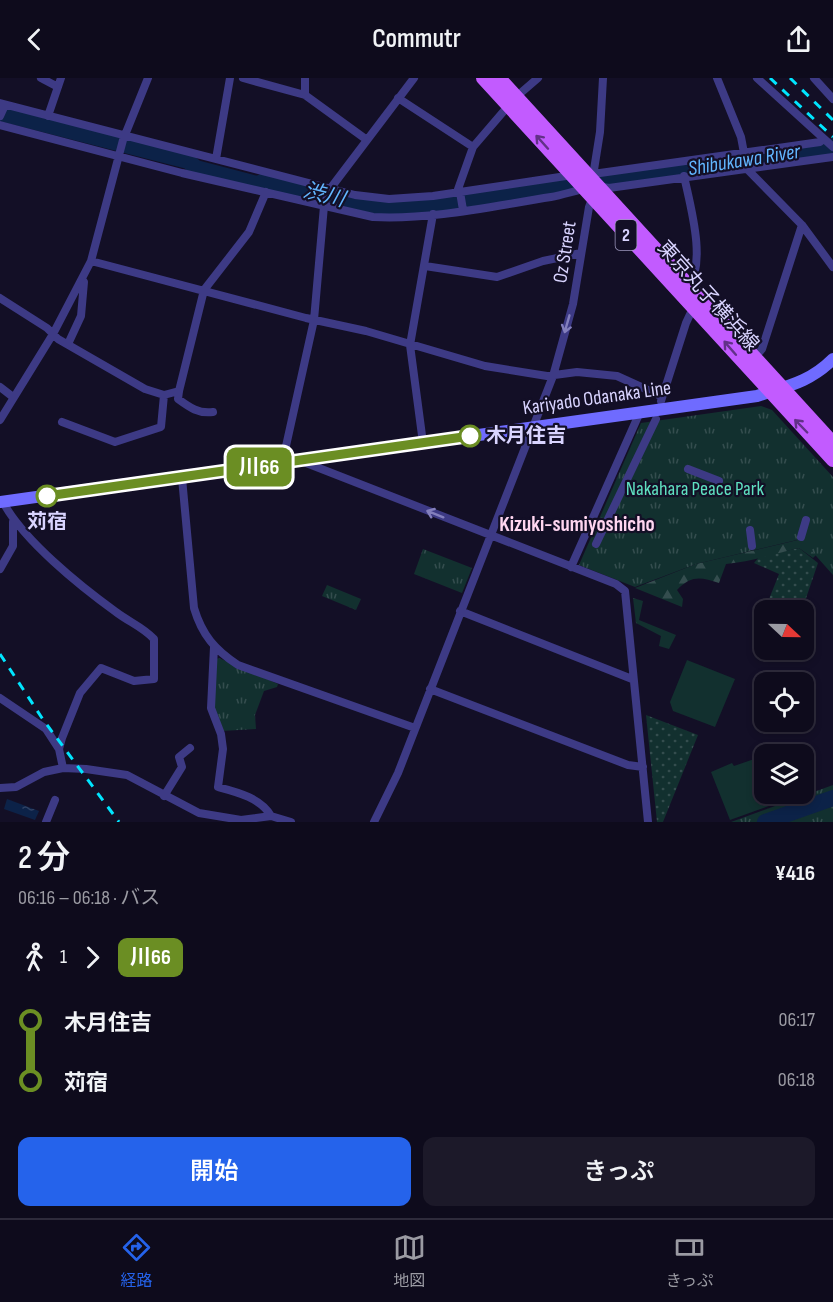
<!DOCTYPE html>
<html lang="ja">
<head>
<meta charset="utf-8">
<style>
  :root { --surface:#0e0b1c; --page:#1c1929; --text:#f1f3f6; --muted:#9b9ba3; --line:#2e2b3b; --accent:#2563eb }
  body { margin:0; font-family:"Sofia Sans Condensed","Noto Sans JP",sans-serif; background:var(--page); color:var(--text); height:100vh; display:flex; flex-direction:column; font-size:22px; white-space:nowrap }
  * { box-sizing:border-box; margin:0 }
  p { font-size:20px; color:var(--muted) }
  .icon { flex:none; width:33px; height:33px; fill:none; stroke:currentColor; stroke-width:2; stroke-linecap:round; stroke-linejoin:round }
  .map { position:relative; height:744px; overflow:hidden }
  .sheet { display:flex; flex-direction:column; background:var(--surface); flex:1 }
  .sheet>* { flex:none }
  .badge { padding:0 12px; border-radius:9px; font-size:21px; line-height:39px }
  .needle { width:39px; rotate:112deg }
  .buttons { position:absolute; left:754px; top:522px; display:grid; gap:12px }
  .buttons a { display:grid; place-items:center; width:60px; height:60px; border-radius:12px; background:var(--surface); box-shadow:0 3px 9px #0003,0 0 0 2px var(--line); font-size:30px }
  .map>.badge { position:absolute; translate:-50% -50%; box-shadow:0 0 0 3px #fff }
  .legs { display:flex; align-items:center; gap:9px; height:66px; padding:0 18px; font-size:20px }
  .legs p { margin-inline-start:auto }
  .headline { display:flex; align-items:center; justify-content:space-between; height:102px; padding:0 18px }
  h1 { font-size:33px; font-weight:600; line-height:45px }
  .action { display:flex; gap:12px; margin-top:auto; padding:12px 18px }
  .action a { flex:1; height:69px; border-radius:12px; background:var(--accent); color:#fff; font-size:24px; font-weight:600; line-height:69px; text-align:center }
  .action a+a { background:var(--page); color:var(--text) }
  ul { padding:0 18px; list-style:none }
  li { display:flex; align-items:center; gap:21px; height:60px; font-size:22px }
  li i { display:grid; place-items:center; width:9px; height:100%; margin:0 8px; background:currentColor }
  li i::after { content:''; width:15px; height:15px; margin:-8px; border:4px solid; border-radius:50%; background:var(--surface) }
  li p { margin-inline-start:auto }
  li:first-child i { background:linear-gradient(#0000 50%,currentColor 0) }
  li:last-child i { background:linear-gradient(currentColor 50%,#0000 0) }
  header { display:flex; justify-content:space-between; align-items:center; height:78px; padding:0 18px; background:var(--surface); font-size:27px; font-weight:600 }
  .menu { display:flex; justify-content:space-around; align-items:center; height:84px; border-top:2px solid var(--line); background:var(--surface); font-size:16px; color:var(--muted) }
  .menu a { display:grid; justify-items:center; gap:3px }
  .menu .current { color:var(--accent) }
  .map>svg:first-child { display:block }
  .grass { fill:url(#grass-dots) }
  .forest { fill:url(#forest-firs) }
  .park { fill:url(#park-tufts) }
  .pitch { fill:#12302f }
  .water { fill:url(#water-ripples) }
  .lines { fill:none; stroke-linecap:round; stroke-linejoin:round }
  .river { stroke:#0c2248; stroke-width:16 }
  .street { stroke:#3d3a85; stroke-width:8 }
  .secondary { stroke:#6f6bff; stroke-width:12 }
  .primary { stroke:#c25bff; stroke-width:14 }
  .rail { stroke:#00e5ff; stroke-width:3; stroke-dasharray:9 8; stroke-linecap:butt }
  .oneway { stroke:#623188 }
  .oneway2 { stroke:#837fbc }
  .line-1-casing { stroke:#fff; stroke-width:14 }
  .line-1 { stroke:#6b8e23; stroke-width:9 }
  .stop-1-dot { fill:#fff; stroke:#6b8e23; stroke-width:3 }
  .labels { text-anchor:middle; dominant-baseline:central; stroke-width:4.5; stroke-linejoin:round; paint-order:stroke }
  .shield { fill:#130f26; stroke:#9e99be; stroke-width:1.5 }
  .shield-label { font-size:18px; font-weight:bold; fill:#d9d4ff }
  .street-label { font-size:20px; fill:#d9d4ff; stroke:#130f26 }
  .stop-label { font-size:20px; font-weight:bold; fill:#d9d4ff; stroke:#130f26; text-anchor:start }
  .park-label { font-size:20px; fill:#5fe0c0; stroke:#130f26 }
  .water-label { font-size:21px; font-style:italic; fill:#62b6ff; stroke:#130f26 }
  .neighbourhood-label { font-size:21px; font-weight:bold; fill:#ffd6f0; stroke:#130f26 }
</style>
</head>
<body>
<header><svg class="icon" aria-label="back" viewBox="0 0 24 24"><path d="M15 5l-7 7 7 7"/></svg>Commutr<svg class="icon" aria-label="share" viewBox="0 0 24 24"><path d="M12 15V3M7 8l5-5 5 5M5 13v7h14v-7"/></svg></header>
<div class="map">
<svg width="833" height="744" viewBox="0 0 833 744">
  <defs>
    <pattern id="grass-dots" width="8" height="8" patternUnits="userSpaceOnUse" patternTransform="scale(1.5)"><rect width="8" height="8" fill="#12302f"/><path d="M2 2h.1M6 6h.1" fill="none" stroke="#344d4e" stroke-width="1.8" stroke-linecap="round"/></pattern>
    <pattern id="forest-firs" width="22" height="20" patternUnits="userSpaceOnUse" patternTransform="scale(1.5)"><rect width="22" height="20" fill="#12302f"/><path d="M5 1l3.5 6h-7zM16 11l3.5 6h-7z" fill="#344d4e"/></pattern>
    <pattern id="park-tufts" width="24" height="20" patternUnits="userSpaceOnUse" patternTransform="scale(1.5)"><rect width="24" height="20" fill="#12302f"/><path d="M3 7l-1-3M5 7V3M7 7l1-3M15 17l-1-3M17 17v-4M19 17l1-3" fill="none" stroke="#344d4e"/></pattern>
    <pattern id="water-ripples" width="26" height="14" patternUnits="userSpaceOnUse" patternTransform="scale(1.5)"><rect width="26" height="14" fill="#0c2248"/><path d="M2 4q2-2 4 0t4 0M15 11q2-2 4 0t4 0" fill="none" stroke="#2f4163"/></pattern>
  </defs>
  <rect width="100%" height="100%" fill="#130f26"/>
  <path class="grass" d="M 799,470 L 818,485 L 802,532 L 765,532 L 765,569 L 752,564 L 779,496 L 754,485 L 759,479 Z
    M 646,637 L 698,657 L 663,744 L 657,744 Z"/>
  <path class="forest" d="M 802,461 L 816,477 L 813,480 L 799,470 C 774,476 751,484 726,486 L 719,505 C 701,499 691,497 677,512 L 683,521 L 682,529 L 635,510 L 696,486 Z
    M 633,520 L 643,523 L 639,542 L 676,557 L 669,571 L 659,568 L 661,558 L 636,545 Z"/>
  <path class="park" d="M 761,328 L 772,332 L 833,399 L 833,497 L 801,461 L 696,486 L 635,509 L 579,487 L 641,345 Z
    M 423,471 L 472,490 L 462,515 L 414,496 Z
    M 327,507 L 361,521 L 356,532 L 322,518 Z
    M 219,580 L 278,606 L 277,609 L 264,613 L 255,637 L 256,651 L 222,653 L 215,632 L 214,582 Z
    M 833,707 L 833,744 L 731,744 Z"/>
  <path class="pitch" d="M 687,582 L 735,601 L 715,649 L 673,633 L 670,624 Z
    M 760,679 L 765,693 L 765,716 L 773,716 L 777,725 L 730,742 L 711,694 L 732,685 L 734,688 Z"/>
  <path class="water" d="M 7,721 L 39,733 L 35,742 L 4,731 Z"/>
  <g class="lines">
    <path class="river" d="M 0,35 L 188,83 L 196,90 L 257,106 L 265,103 L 378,130 L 417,131 L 833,68
      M 765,744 L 833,720"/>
    <path class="street" d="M 41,0 L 58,9
      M 243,0 L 305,17 L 367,62
      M 717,0 L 741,59 L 747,91 L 802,147 L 833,189
      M 757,0 L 833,69
      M 814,0 L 833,21
      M 305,17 L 305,0
      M 398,20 L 473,69
      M 0,25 L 355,117 L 389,121 L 433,118 L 586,95 L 600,95 L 820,64 L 823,61
      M 0,38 L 5,27
      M 48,38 L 61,0
      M 0,47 L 182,95 L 373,139 C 432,142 493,128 551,119 C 570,116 590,106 609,110 L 833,79
      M 216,81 L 230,0
      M 593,98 L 600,54 L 603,0
      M 684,98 C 690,127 707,184 688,210
      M 457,114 L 473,69 L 516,19 L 538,0
      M 460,114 L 463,132
      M 91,183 L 306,240 L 366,253 L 485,288 L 547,298 L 577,294 L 617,298 L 661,318
      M 425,188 L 497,199 L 543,183 L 581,175
      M 0,220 L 47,250 L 58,261 L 145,311 L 164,317 L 179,313
      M 68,266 L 81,238 L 84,204 L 82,201
      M 752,283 L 762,271 L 802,147
      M 0,309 L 13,319
      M 661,323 L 686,245 L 693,230
      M 213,334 C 198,336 189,329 178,321 L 179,313 L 204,212 L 249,154 L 266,114
      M 0,342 L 53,256 L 91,183 L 123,62 L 148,0
      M 62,344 L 115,364 L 161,349 L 164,317
      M 423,365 L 410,267 L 433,136
      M 301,383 L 616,506 L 625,513 L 648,744
      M 282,386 L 314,242 L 324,128 L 330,111 L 414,0
      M 688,391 L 719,403
      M 182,400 L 194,530 C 202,557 215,572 238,587 L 415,650
      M 3,424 C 23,462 80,508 116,534 C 129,544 143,549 154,561 L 154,601 L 134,603 L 101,590 L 80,615 L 62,660 L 59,671 L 63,690
      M 750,452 L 752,468
      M 801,459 L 806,442
      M 596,466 L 656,341
      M 571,489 L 640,334
      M 0,491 L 13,468 L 13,444
      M 460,533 L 632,601
      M 214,569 L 211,630 L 221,656 L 223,671 L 218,709 C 237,714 261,720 271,738
      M 430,611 L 628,687 L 643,689
      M 0,620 L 46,651 L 59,671
      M 0,710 L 16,709 L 44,694 L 63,690 L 86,691 L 127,697 L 199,735 L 241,742 L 271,738 L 291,744
      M 164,718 L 182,689 L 179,679 L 190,670
      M 46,744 L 55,722
      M 374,744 L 398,695 L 553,298 L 573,226 L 589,129 L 593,118"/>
    <path class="secondary" d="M 0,424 L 757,318 C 788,308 810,304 833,281"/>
    <path class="primary" d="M 483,0 L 833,382
      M 499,0 L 833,365"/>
    <path class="rail" d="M 770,0 L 833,59
      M 790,0 L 833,42
      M 0,576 L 42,640 L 119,744"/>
  </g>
  <defs><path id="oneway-shaft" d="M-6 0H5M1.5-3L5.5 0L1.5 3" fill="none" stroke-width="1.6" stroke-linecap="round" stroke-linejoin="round" transform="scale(1.5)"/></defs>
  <g class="oneway">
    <use href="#oneway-shaft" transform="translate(542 64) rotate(-132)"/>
    <use href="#oneway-shaft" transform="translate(730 270) rotate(-131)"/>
    <use href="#oneway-shaft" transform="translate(801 348) rotate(-134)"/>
  </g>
  <g class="oneway2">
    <use href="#oneway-shaft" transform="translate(567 246) rotate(106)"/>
    <use href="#oneway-shaft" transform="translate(435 436) rotate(-158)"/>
  </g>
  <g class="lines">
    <defs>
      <path id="line-1" d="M 47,418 L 470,358"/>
    </defs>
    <use href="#line-1" class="line-1-casing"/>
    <use href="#line-1" class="line-1"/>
  </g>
  <g class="stop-1-dot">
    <circle cx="470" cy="358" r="10"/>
    <circle cx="47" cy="418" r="10"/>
  </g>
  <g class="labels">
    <rect class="shield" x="615.5" y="142" width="21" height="30" rx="4.5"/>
    <g class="shield-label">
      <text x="626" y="157">2</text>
    </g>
    <g class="street-label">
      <text transform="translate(565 174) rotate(-81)">Oz Street</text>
      <text transform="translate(708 218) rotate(48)">東京丸子横浜線</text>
      <text transform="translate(597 320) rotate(-8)">Kariyado Odanaka Line</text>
    </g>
    <g class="stop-label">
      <text x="486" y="358">木月住吉</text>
      <text x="47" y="444" text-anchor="middle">苅宿</text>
    </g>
    <g class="park-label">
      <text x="695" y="411">Nakahara Peace Park</text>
    </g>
    <g class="water-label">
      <text transform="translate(744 82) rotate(-9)">Shibukawa River</text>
      <text transform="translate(324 117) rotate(14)">渋川</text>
    </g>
    <g class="neighbourhood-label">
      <text x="577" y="446">Kizuki-sumiyoshicho</text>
    </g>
  </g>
</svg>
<div class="buttons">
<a><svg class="needle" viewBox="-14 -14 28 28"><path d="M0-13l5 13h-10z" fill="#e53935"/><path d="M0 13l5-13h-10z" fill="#9b9ba3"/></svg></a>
<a><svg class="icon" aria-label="locate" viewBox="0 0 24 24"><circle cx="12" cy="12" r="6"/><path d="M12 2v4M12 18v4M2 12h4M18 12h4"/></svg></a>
<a><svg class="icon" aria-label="layers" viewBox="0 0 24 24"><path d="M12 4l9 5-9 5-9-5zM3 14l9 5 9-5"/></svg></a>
</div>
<b class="badge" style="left:259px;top:389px;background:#6b8e23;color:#fff">川66</b>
</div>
<section class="sheet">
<div class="headline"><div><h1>2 分</h1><p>06:16 – 06:18 · バス</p></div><b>¥416</b></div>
<div class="legs"><svg class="icon" aria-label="walk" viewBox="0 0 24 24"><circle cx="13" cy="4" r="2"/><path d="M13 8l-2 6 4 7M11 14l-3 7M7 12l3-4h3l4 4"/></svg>1<svg class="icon" aria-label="forward" viewBox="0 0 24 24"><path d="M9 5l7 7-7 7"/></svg><b class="badge" style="background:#6b8e23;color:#fff">川66</b></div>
<ul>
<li><i style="color:#6b8e23"></i><b>木月住吉</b><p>06:17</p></li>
<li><i style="color:#6b8e23"></i><b>苅宿</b><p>06:18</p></li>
</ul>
<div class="action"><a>開始</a><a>きっぷ</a></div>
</section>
<nav class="menu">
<a class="current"><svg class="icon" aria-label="directions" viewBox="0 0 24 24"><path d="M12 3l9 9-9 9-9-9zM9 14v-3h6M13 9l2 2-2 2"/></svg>経路</a>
<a><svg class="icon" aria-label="map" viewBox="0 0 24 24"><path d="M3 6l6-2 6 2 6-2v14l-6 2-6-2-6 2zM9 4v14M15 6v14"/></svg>地図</a>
<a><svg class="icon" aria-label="tickets" viewBox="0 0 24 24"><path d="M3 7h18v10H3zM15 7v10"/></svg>きっぷ</a>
</nav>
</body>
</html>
